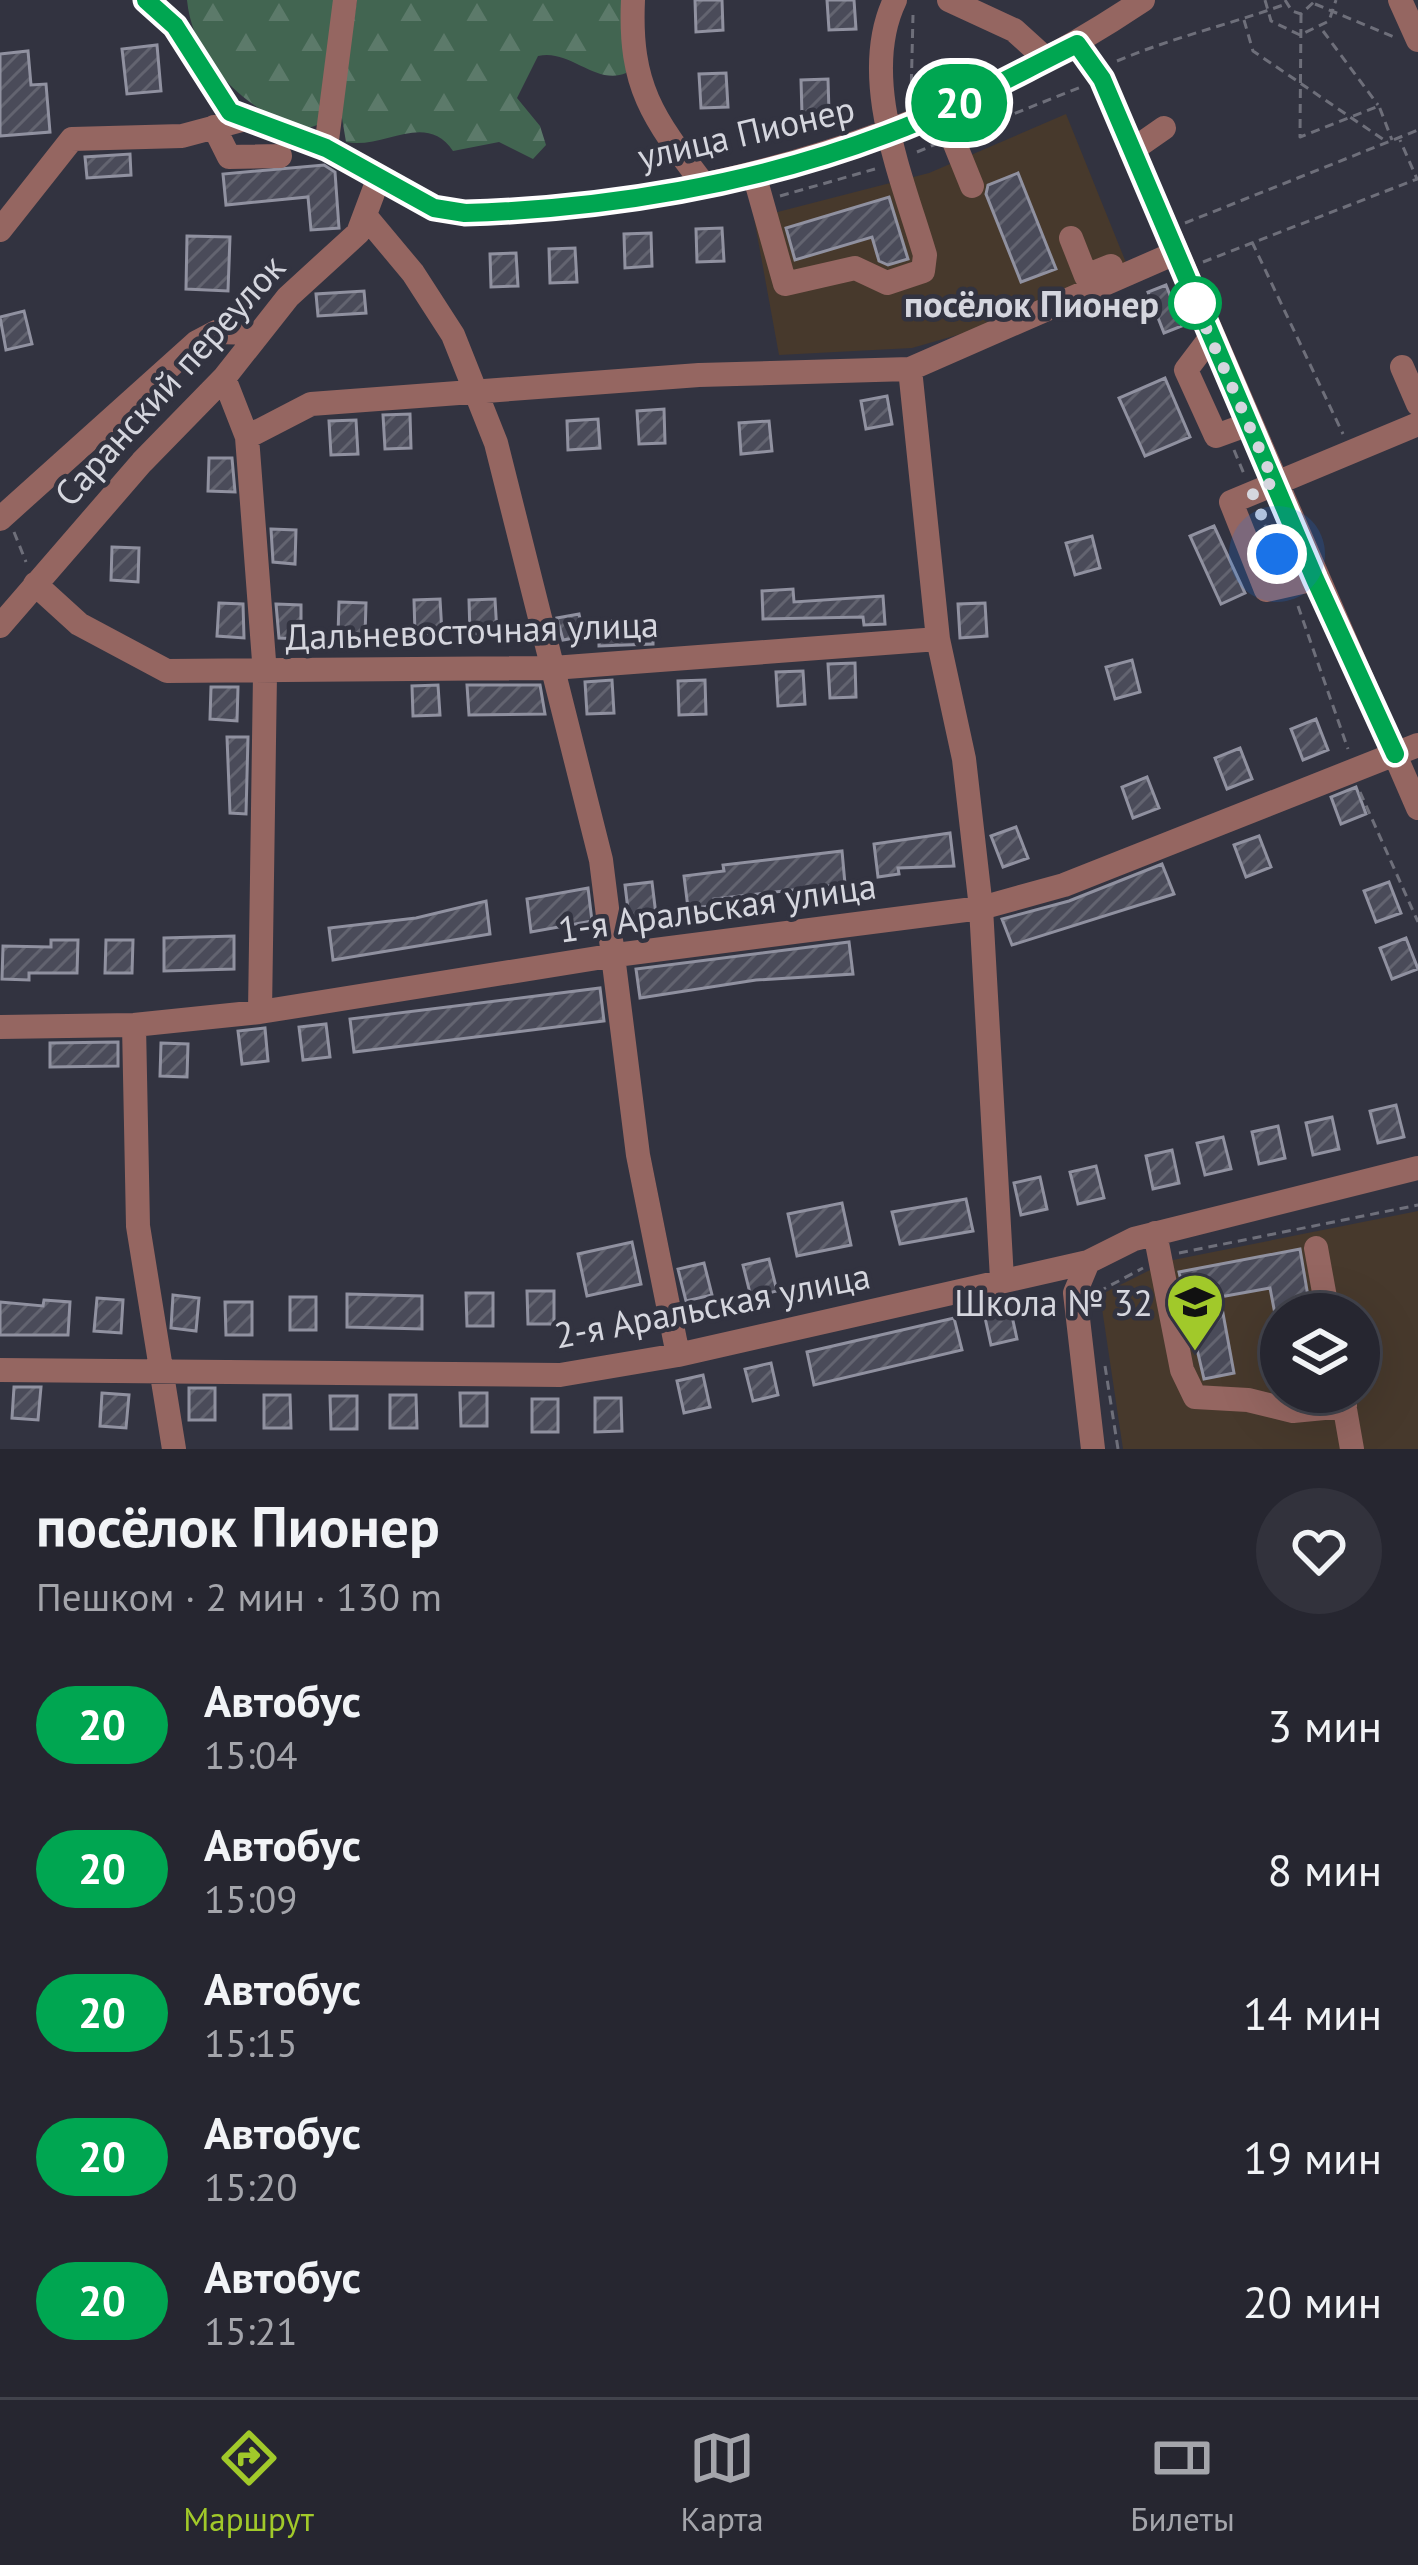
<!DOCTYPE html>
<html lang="ru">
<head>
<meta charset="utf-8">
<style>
  :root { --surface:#262630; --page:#32323c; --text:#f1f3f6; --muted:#a4a5ab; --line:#42434c; --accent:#a1c92a }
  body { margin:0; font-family:"PT Sans",sans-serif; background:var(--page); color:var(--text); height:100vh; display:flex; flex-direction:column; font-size:45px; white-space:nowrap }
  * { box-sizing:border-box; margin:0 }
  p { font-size:39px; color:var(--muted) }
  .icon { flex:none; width:66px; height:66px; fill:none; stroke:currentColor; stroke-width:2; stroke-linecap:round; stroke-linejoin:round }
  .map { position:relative; height:1449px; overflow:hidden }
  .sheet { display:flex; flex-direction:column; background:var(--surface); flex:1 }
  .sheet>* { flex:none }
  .badge { padding:0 24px; border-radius:39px; font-size:42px; line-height:78px }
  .fabs { position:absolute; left:1260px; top:1293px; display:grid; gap:24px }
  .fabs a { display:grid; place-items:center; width:120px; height:120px; border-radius:50%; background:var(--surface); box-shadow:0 12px 48px #0002,0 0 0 3px var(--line); font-size:60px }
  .you { position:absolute; width:60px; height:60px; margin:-30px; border:9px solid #fff; border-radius:50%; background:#1a73e8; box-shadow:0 0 0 18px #1a73e833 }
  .map>.badge { position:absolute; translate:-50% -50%; box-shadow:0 0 0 6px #fff }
  .round { display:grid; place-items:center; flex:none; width:126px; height:126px; border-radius:63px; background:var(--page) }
  .headline { display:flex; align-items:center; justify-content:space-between; height:204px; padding:0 36px }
  h1 { font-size:57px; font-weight:700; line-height:90px }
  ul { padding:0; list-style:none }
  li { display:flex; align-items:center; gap:36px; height:144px; padding:0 36px }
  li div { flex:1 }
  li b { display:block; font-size:45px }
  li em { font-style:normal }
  li .badge { min-width:132px; font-weight:700; text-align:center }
  .tab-bar { display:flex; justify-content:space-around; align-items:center; height:168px; border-top:3px solid var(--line); background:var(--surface); font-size:33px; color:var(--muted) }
  .tab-bar a { display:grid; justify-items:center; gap:6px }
  .tab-bar .selected { color:var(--accent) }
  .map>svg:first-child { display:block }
  .education { fill:#47392c; fill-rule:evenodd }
  .forest { fill:url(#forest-firs) }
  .building { fill:url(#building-hatch); stroke:#9091a0; stroke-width:3 }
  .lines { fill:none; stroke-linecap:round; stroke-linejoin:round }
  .path { stroke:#6e6f7a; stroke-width:3; stroke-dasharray:9 6; stroke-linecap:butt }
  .minor { stroke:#956661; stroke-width:24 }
  .line-casing { stroke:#fff; stroke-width:27 }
  .line { stroke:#00a651; stroke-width:18 }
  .walk { stroke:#d5d6de; stroke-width:12; stroke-dasharray:0 21.6 }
  .stop-dot { fill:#fff; stroke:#00a651; stroke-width:6 }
  .labels { text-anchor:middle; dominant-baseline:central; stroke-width:9; stroke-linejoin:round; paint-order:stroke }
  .street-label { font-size:36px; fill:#d5d6de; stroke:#323340 }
  .stop-label { font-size:36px; font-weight:bold; fill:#d5d6de; stroke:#323340; text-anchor:end }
  .poi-label { font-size:36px; fill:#d5d6de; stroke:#323340; text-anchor:end }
</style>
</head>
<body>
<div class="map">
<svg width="1418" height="1449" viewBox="0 0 1418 1449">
  <defs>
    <pattern id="forest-firs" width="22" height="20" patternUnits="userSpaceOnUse" patternTransform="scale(3)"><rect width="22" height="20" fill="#426551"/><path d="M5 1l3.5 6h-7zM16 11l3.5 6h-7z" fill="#5c7a6a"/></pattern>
    <pattern id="building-hatch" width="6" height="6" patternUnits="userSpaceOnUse" patternTransform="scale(3)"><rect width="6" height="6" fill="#4a4b59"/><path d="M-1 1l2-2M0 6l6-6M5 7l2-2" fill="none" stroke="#636470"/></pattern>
  </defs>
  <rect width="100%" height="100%" fill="#323340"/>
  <path class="education" d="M 1066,114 L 1127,265 L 968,332 L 912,348 L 779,355 L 754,218 L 929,173 Z
    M 1418,1211 L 1418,1449 L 1123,1449 L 1100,1295 L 1168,1261 ZM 1281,1314 L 1359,1314 L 1359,1392 L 1281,1392 Z"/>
  <path class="forest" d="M 187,0 L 338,0 L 320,124 L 303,130 C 247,111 193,62 187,0 Z
    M 357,0 L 624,0 L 626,73 C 596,86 569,48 538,56 L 517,98 L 540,126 L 546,145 L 533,159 L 499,142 L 453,151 C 426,110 383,150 346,142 L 340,106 Z"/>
  <path class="building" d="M 695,0 L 722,0 L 723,30 L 696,32 Z
    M 827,0 L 854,0 L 856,29 L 829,30 Z
    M 157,45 L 161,91 L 127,94 L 122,49 Z
    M 28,51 L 31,85 L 46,84 L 50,132 L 0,136 L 0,54 Z
    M 726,73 L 728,107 L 701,108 L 699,74 Z
    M 828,79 L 829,112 L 802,114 L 801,80 Z
    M 130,154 L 131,175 L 87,178 L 85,157 Z
    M 324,165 L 335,172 L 339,228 L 311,230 L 308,197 L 226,205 L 223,174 Z
    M 1018,173 L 1056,269 L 1021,282 L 986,194 L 988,185 Z
    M 889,197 L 908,259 L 888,265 L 879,261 L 872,237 L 795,260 L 786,228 Z
    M 722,228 L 724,261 L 697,262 L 696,229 Z
    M 651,233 L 652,266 L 625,268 L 624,234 Z
    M 187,236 L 230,237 L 228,291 L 186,289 Z
    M 575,248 L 577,282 L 550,283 L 549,249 Z
    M 516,253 L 518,286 L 491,287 L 490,254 Z
    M 1166,285 L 1182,326 L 1164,333 L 1148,292 Z
    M 364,291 L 366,313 L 318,316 L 316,294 Z
    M 24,311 L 32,344 L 6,350 L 0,317 Z
    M 1165,378 L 1190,437 L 1145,456 L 1119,398 Z
    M 887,396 L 892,424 L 866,429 L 861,401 Z
    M 664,409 L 665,443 L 639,444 L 637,411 Z
    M 410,414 L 411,448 L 385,449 L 383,415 Z
    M 598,419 L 600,448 L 568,450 L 567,421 Z
    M 356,420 L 358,454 L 331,455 L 329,421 Z
    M 769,421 L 772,451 L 741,454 L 739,423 Z
    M 209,458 L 232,458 L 235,492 L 208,491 Z
    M 1214,526 L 1245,593 L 1221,604 L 1190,536 Z
    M 271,529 L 296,530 L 295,564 L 273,562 Z
    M 1092,536 L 1100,568 L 1075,575 L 1066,543 Z
    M 112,547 L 139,548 L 138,582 L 111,580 Z
    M 793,589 L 794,602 L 883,596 L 885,624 L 864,625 L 863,617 L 763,619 L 762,591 Z
    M 440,599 L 442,633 L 415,634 L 414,600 Z
    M 495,599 L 497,633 L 470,634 L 469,600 Z
    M 339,602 L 366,603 L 365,636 L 338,635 Z
    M 219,603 L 243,604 L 244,638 L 217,636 Z
    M 985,603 L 987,636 L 960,638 L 958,604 Z
    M 276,604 L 301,605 L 301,639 L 279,638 Z
    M 579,614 L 581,623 L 653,618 L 653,644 L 599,646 L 599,634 L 563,640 L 557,618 Z
    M 1132,660 L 1140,692 L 1115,699 L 1106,667 Z
    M 855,663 L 856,697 L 830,698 L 828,664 Z
    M 803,671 L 805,704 L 778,706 L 776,672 Z
    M 612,680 L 614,713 L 587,714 L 585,682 Z
    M 705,680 L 706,714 L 679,715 L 678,681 Z
    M 438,685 L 440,715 L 413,716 L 412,686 Z
    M 467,685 L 540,685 L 545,714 L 469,715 Z
    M 211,687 L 238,687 L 237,721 L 210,719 Z
    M 1316,719 L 1328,750 L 1303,760 L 1291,729 Z
    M 227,737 L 248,737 L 246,814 L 230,813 Z
    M 1240,748 L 1252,779 L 1227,789 L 1215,758 Z
    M 1147,777 L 1159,808 L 1133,818 L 1122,787 Z
    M 1356,787 L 1366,814 L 1341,824 L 1331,797 Z
    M 1016,827 L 1028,858 L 1003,867 L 991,836 Z
    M 950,833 L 954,866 L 898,868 L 899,874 L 878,877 L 874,844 Z
    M 1259,836 L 1271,867 L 1246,877 L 1234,845 Z
    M 842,851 L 845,884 L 714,899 L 715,906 L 688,908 L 684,876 L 724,871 L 723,865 Z
    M 1162,864 L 1174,894 L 1012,945 L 1002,919 L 1069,901 Z
    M 652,882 L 656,915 L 629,918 L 625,885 Z
    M 1389,882 L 1401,913 L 1376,922 L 1364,891 Z
    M 588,888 L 592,921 L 531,932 L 527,899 Z
    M 486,901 L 490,934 L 333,960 L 329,928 L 416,918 Z
    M 234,936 L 234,969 L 164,971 L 164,938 Z
    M 1406,938 L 1418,969 L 1392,979 L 1380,948 Z
    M 51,940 L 78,940 L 77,973 L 29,973 L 29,980 L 2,979 L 3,946 L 51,947 Z
    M 106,940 L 133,940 L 132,973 L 105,973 Z
    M 849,942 L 853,974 L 756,980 L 640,998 L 636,969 Z
    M 600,988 L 604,1021 L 354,1052 L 350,1019 Z
    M 326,1024 L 330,1057 L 303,1060 L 299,1027 Z
    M 265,1028 L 268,1061 L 242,1064 L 238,1031 Z
    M 118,1042 L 118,1066 L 50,1067 L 50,1043 Z
    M 161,1043 L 188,1044 L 187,1077 L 160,1076 Z
    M 1396,1105 L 1404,1137 L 1378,1143 L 1370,1111 Z
    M 1332,1117 L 1339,1149 L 1313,1155 L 1306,1123 Z
    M 1278,1126 L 1285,1158 L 1259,1164 L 1252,1132 Z
    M 1223,1137 L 1231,1169 L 1205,1175 L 1197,1143 Z
    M 1172,1150 L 1179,1183 L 1153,1189 L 1146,1156 Z
    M 1096,1166 L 1104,1198 L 1078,1204 L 1070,1172 Z
    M 1040,1177 L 1047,1209 L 1021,1215 L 1014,1183 Z
    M 966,1199 L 973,1231 L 900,1244 L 892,1212 Z
    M 842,1203 L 851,1245 L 797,1256 L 788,1214 Z
    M 632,1242 L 641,1284 L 587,1296 L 578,1254 Z
    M 1300,1249 L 1311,1314 L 1275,1314 L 1270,1288 L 1220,1297 L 1234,1373 L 1204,1379 L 1179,1272 Z
    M 769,1259 L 777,1291 L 751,1297 L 743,1265 Z
    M 704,1263 L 712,1295 L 686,1301 L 678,1269 Z
    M 527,1291 L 554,1291 L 554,1324 L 528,1324 Z
    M 466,1293 L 493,1293 L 493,1326 L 467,1326 Z
    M 347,1294 L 422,1296 L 422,1329 L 347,1327 Z
    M 173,1295 L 199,1298 L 196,1331 L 171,1328 Z
    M 290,1297 L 316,1297 L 316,1330 L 290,1330 Z
    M 97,1298 L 123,1300 L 121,1333 L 94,1331 Z
    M 44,1300 L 70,1302 L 68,1335 L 0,1335 L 0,1302 L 43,1306 Z
    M 225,1302 L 252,1302 L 252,1335 L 226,1335 Z
    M 1010,1307 L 1017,1339 L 991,1345 L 984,1313 Z
    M 954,1318 L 962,1350 L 814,1385 L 807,1352 Z
    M 771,1363 L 778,1395 L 753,1401 L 745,1369 Z
    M 703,1375 L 710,1407 L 684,1413 L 677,1381 Z
    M 14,1387 L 41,1387 L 38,1420 L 12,1418 Z
    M 189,1388 L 215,1388 L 215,1420 L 189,1420 Z
    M 102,1393 L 129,1395 L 126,1428 L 100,1426 Z
    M 460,1393 L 487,1393 L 487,1426 L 461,1426 Z
    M 264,1395 L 290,1395 L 291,1428 L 264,1428 Z
    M 390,1395 L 416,1395 L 417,1428 L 390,1428 Z
    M 330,1396 L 357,1396 L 357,1429 L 331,1429 Z
    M 595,1398 L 621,1398 L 622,1431 L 595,1432 Z
    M 532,1399 L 558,1399 L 558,1432 L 532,1432 Z"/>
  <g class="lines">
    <path class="path" d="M 1265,0 L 1271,21 L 1300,35 L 1329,21 L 1336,0
      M 1285,0 L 1292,11 L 1301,14 L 1316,0
      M 1315,4 L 1394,37
      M 1301,14 L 1300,137 L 1379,106 L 1392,140
      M 1244,20 L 1253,51 L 1387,142
      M 1323,31 L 1378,105
      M 1117,61 C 1174,37 1228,25 1286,4
      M 911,98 L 913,15
      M 973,130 L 1081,87
      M 917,152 L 936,144
      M 780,196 L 875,169
      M 1185,223 L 1418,130
      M 1252,242 L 1343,434
      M 1203,262 L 1417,179 L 1400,140
      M 1234,450 L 1244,474
      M 1259,511 L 1281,563
      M 14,532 L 26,562
      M 1298,606 L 1348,749
      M 1360,792 L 1418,922
      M 1179,1253 L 1418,1205
      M 1098,1292 L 1143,1268
      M 1105,1366 L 1118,1449"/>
    <path class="minor" d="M 146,0 L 175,26 L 229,113 L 326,148 L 434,208 L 465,213 C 708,206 942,135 1143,0
      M 633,0 C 629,87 653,118 704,185
      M 949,0 L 1014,30 L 1046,59
      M 1400,0 L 1418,40
      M 1077,44 L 1102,79 L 1418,808
      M 942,112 L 972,186
      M 214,127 L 229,157 L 280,156
      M 326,148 L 345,0
      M 1131,151 L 1164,128
      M 754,174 L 785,284 L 855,268 L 887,283 L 923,271 L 925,255 C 903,180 858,77 895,0
      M 367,218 L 413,273 L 453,335 L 496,443 L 601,860 L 638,1155 L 678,1355
      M 0,230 L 72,139 L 182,136 L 242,120
      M 1071,238 L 1086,276 L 1111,266
      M 1211,337 L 1186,370 L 1216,436 L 1249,424
      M 1402,367 L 1418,404
      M 910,369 L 938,639 L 964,759 L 981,908 L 1002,1279
      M 224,378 L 247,437 L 265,674 L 260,1012
      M 247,437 L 311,404 L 699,375 L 910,369 L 1173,254
      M 0,519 L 197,342 L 216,332 L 255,333
      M 1315,579 L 1266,590 L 1231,502 L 1418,424
      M 35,584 L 79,624 L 167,671 L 553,668 L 938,639
      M 0,626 L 142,462 L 224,378 L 288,297 L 358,233 L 379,177
      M 134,1025 L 138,1226 L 174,1449
      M 0,1027 L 134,1025 L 260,1012 L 616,955 L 981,908 L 1064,885 L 1418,745
      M 1155,1233 L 1182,1370 L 1195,1397 L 1248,1400 L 1293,1411 L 1345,1406
      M 1316,1248 L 1328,1314
      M 1088,1262 L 1075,1293 L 1093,1449
      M 0,1370 L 560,1375 L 678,1355 L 1088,1262 L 1134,1239 L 1418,1168
      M 1342,1392 L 1352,1449"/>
  </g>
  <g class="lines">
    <defs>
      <path id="line" d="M 146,0 L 175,26 L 230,112 L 326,148 L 434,208 L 465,213 C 606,209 755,184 887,134 C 953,110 1014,75 1077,44 L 1102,79 L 1315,579 L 1395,754"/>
    </defs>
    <use href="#line" class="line-casing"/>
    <use href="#line" class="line"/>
    <path class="walk" d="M 1195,303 L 1192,296 L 1274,482 L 1252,492 L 1277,554"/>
  </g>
  <defs>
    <symbol id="school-pin" viewBox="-11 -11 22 30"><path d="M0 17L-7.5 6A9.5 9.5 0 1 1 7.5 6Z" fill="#a1c92a" stroke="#323340"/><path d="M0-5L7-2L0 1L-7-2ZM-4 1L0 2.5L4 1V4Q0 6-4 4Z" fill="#111"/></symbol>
  </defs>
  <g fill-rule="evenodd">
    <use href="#school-pin" x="1162" y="1269" width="66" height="90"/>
  </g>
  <circle class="stop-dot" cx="1195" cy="303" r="24"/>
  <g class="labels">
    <g class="street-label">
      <text transform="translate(746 132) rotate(-13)">улица Пионер</text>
      <text transform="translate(169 380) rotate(-48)">Саранский переулок</text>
      <text transform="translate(472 630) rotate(-2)">Дальневосточная улица</text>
      <text transform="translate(717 907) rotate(-8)">1-я Аральская улица</text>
      <text transform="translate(712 1305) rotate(-11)">2-я Аральская улица</text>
    </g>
    <g class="stop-label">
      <text x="1159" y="303">посёлок Пионер</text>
    </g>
    <g class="poi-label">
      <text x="1153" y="1302">Школа № 32</text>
    </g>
  </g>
</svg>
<div class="fabs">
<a><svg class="icon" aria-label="layers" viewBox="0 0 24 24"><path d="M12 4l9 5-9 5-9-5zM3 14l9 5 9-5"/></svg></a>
</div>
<div class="you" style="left:1277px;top:554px"></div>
<b class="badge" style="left:959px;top:103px;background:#00a651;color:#fff">20</b>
</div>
<section class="sheet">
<div class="headline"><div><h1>посёлок Пионер</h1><p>Пешком · 2 мин · 130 m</p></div><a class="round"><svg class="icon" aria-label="heart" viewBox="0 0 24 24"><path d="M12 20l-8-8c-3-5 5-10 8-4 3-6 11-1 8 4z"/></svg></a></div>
<ul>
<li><span class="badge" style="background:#00a651;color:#fff">20</span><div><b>Автобус</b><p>15:04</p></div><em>3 мин</em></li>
<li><span class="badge" style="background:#00a651;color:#fff">20</span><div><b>Автобус</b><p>15:09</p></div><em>8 мин</em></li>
<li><span class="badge" style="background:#00a651;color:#fff">20</span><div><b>Автобус</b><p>15:15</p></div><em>14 мин</em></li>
<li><span class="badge" style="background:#00a651;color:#fff">20</span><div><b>Автобус</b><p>15:20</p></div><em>19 мин</em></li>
<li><span class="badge" style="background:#00a651;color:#fff">20</span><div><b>Автобус</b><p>15:21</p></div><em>20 мин</em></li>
</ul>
</section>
<nav class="tab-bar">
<a class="selected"><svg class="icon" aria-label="directions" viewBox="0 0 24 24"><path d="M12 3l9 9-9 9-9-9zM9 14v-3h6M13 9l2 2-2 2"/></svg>Маршрут</a>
<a><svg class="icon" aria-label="map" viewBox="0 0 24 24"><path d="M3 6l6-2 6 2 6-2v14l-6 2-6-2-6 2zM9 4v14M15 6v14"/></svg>Карта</a>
<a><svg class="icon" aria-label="tickets" viewBox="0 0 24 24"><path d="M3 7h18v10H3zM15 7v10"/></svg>Билеты</a>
</nav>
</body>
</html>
